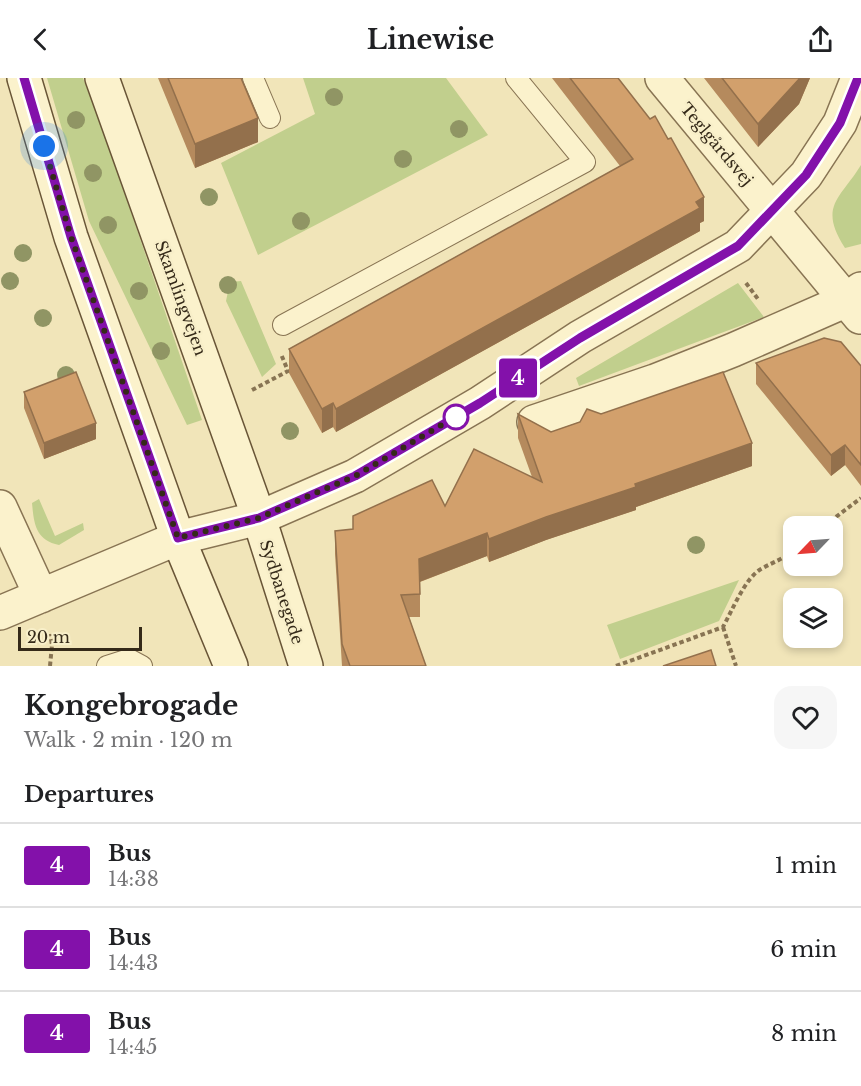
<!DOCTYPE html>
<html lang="en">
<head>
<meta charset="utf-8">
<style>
  :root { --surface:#fff; --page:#f6f6f6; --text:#202124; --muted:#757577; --line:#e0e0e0 }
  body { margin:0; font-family:"Libre Baskerville",serif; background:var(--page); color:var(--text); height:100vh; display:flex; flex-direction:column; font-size:22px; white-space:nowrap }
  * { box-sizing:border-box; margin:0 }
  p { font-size:20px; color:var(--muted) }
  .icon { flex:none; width:33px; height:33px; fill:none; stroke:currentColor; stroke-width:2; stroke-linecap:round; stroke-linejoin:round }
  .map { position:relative; height:588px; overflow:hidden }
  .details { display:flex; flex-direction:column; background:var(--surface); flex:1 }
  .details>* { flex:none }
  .badge { padding:0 12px; border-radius:4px; font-size:21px; line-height:39px }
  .needle { width:39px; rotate:245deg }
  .buttons { position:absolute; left:783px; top:438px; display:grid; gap:12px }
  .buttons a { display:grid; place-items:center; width:60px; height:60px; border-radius:12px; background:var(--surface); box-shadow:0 3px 9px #0003; font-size:30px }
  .scale { position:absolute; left:18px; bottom:15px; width:124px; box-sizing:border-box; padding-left:6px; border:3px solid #352a19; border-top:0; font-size:16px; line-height:21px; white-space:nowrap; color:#352a19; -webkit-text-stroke:4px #f8efc9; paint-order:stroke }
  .you { position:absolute; width:30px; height:30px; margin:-15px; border:4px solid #fff; border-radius:50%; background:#1a73e8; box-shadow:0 0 0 9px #1a73e833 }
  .map>.badge { position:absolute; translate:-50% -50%; box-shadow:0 0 0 3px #fff }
  h2 { padding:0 24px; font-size:22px; line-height:54px }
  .round { display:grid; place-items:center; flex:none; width:63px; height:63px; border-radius:18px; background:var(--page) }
  .headline { display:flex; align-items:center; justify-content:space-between; height:102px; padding:0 24px }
  h1 { font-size:28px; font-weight:700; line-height:45px }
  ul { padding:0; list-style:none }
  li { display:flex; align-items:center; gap:18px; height:84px; padding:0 24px; border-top:2px solid var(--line) }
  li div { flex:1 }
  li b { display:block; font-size:22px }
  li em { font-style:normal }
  li .badge { min-width:66px; font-weight:700; text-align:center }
  header { display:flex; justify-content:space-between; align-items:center; height:78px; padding:0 24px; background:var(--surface); font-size:27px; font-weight:700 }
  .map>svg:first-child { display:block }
  .green { fill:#c1cf8d }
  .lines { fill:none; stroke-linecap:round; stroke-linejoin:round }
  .service-casing { stroke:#887453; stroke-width:22 }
  .minor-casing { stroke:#887453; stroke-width:36 }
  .tertiary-casing { stroke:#887453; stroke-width:36 }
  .secondary-casing { stroke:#695537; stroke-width:36 }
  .path { stroke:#887453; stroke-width:4; stroke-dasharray:4.5 3; stroke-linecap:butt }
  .service { stroke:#fbf2cc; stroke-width:20 }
  .minor { stroke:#fbf2cc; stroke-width:33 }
  .tertiary { stroke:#fbf2cc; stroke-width:33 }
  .secondary { stroke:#fbf2cc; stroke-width:33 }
  .tree { fill:#909564 }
  .wall { fill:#b58a5d }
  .shaded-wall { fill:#93704c }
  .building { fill:#d2a06c; stroke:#93704c; stroke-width:1.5 }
  .line-casing { stroke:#fff; stroke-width:14 }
  .line { stroke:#8311aa; stroke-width:9 }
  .walk { stroke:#352a19; stroke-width:6; stroke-dasharray:0 10.8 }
  .stop-dot { fill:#fff; stroke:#8311aa; stroke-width:3 }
  .labels { text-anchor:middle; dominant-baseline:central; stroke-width:5; stroke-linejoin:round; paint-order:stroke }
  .street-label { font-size:16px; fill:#352a19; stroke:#f8efc9 }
</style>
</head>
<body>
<header><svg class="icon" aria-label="back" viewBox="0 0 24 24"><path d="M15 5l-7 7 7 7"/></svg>Linewise<svg class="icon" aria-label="share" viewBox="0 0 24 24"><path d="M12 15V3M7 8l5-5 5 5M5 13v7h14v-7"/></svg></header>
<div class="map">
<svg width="861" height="588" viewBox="0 0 861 588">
  <rect width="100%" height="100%" fill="#f1e5b9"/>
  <path class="green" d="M 47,0 L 83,0 L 105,58 L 202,342 L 187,347 L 89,143 Z
    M 303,0 L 446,0 L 488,57 L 258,177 L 221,85 L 315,36 Z
    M 861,87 L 861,166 L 845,170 C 818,128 840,121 861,87 Z
    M 241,203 L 276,286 L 262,299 L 226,223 L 230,204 Z
    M 738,205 L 764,239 L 579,308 L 576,300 Z
    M 39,421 L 55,458 L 83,445 L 84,452 L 59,467 C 36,462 34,447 32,425 Z
    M 739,502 L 719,543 L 620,581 L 607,547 Z"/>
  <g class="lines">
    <defs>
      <path id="service" d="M 253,0 L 270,40
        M 283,247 L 585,84 L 516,0
        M 107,588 L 129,581 L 142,588"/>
      <path id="minor" d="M 662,0 L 860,239
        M 534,344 L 655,303 L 733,272 L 847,222 L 861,211
        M 0,429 L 41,518
        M 0,535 L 178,460"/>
      <path id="tertiary" d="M 178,460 L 259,440 L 355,398 L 480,325 L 580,259 L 738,168 L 806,97 L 840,45 L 858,0"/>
      <path id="secondary" d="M 24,0 L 71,159 L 178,460 L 231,588
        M 102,0 L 259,440 L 306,588"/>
    </defs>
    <use href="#service" class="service-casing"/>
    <use href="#minor" class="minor-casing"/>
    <use href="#tertiary" class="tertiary-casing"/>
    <use href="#secondary" class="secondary-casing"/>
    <path class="path" d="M 746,205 L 758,221
      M 252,312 L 288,293 L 281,276
      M 824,448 L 861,420
      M 723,549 L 736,588
      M 50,588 L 52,567 L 50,556
      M 616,588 L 723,549 C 732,533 745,500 761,491 C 773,484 782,482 794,472"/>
    <use href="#service" class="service"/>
    <use href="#minor" class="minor"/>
    <use href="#tertiary" class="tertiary"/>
    <use href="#secondary" class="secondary"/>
  </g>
  <g class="tree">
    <circle cx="334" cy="19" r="9"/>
    <circle cx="76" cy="42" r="9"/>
    <circle cx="459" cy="51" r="9"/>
    <circle cx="403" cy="81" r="9"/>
    <circle cx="93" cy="95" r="9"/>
    <circle cx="209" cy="119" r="9"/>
    <circle cx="301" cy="143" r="9"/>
    <circle cx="108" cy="147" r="9"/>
    <circle cx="23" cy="175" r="9"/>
    <circle cx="10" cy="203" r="9"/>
    <circle cx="228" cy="207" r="9"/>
    <circle cx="139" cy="213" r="9"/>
    <circle cx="43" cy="240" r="9"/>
    <circle cx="161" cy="273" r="9"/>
    <circle cx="66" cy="297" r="9"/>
    <circle cx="290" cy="353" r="9"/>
    <circle cx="696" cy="467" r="9"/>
  </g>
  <path class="wall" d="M 158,0 L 241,0 L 258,64 L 195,90 Z
    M 552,0 L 618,0 L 704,143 L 700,145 L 700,153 L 336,354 L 333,349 L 322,355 L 289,295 L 289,271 L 620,88 Z
    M 704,0 L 810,0 L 799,26 L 758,69 Z
    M 756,285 L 861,288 L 861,408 L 845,387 L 831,398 L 756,306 Z
    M 24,314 L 96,361 L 44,381 L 24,330 Z
    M 518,336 L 551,354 L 601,336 L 752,388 L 636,429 L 636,432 L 546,462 L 489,484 L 487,478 L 420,504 L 420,539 L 409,539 L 426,588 L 342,588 L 335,476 L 335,453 L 353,451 L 353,438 L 445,428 L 532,399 L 518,360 Z"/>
  <path class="shaded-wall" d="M 800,0 L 810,0 L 799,26 L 758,69 L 758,46 Z
    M 258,40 L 258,64 L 195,90 L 195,66 Z
    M 704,119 L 704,143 L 700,145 L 700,153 L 336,354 L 336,331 Z
    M 333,325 L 333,349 L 322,355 L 322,331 Z
    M 96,345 L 96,361 L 44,381 L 44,365 Z
    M 752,365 L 752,388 L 636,429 L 636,432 L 546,462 L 489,484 L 489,461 L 635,406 Z
    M 845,367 L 845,387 L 831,398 L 831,377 Z
    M 487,455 L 487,478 L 419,504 L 419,481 Z"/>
  <path class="building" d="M 168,0 L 241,0 L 258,40 L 195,66 Z
    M 570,0 L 618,0 L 650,41 L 655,38 L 668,61 L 671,60 L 704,119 L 696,124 L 700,130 L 336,331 L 333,325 L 322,331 L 289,271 L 633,81 Z
    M 722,0 L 800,0 L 758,46 Z
    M 824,260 L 841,264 L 861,288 L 861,387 L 845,367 L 831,377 L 756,285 Z
    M 76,294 L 96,345 L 44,365 L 24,314 Z
    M 723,294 L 752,365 L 635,406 L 636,409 L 546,439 L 489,461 L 487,455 L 419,481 L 420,516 L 401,517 L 426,588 L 350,588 L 342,566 L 335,453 L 353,451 L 353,438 L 432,402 L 445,428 L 474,371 L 542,404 L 518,336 L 551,354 L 580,344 L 587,331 L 601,336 Z
    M 711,572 L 716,588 L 663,588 Z"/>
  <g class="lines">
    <defs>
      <path id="line" d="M 24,0 L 71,159 L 178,460 L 259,440 L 355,398 L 480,325 L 580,260 L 738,168 L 806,97 L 840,45 L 858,0"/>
    </defs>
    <use href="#line" class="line-casing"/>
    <use href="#line" class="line"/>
    <path class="walk" d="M 44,68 L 71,159 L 178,460 L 259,440 L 320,413 L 355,398 L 462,335 L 456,339"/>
  </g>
  <circle class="stop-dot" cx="456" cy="339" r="12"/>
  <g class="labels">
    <g class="street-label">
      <text transform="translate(717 66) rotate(50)">Teglgårdsvej</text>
      <text transform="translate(181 220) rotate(70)">Skamlingvejen</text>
      <text transform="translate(282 514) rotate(72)">Sydbanegade</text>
    </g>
  </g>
</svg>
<div class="buttons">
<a><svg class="needle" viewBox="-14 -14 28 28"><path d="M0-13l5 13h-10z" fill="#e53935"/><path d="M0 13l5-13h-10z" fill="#757577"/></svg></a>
<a><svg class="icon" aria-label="layers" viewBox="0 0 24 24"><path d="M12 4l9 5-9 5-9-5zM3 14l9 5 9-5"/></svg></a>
</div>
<div class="scale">20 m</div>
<div class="you" style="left:44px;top:68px"></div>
<b class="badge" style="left:518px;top:300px;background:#8311aa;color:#fff">4</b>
</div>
<section class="details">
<div class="headline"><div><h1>Kongebrogade</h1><p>Walk · 2 min · 120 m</p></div><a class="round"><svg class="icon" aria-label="heart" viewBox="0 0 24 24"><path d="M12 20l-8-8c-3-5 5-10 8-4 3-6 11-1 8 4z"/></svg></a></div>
<h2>Departures</h2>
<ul>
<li><span class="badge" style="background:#8311aa;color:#fff">4</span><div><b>Bus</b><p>14:38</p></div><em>1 min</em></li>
<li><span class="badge" style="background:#8311aa;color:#fff">4</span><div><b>Bus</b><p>14:43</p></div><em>6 min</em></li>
<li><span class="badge" style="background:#8311aa;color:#fff">4</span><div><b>Bus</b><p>14:45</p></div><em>8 min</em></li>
</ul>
</section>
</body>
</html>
